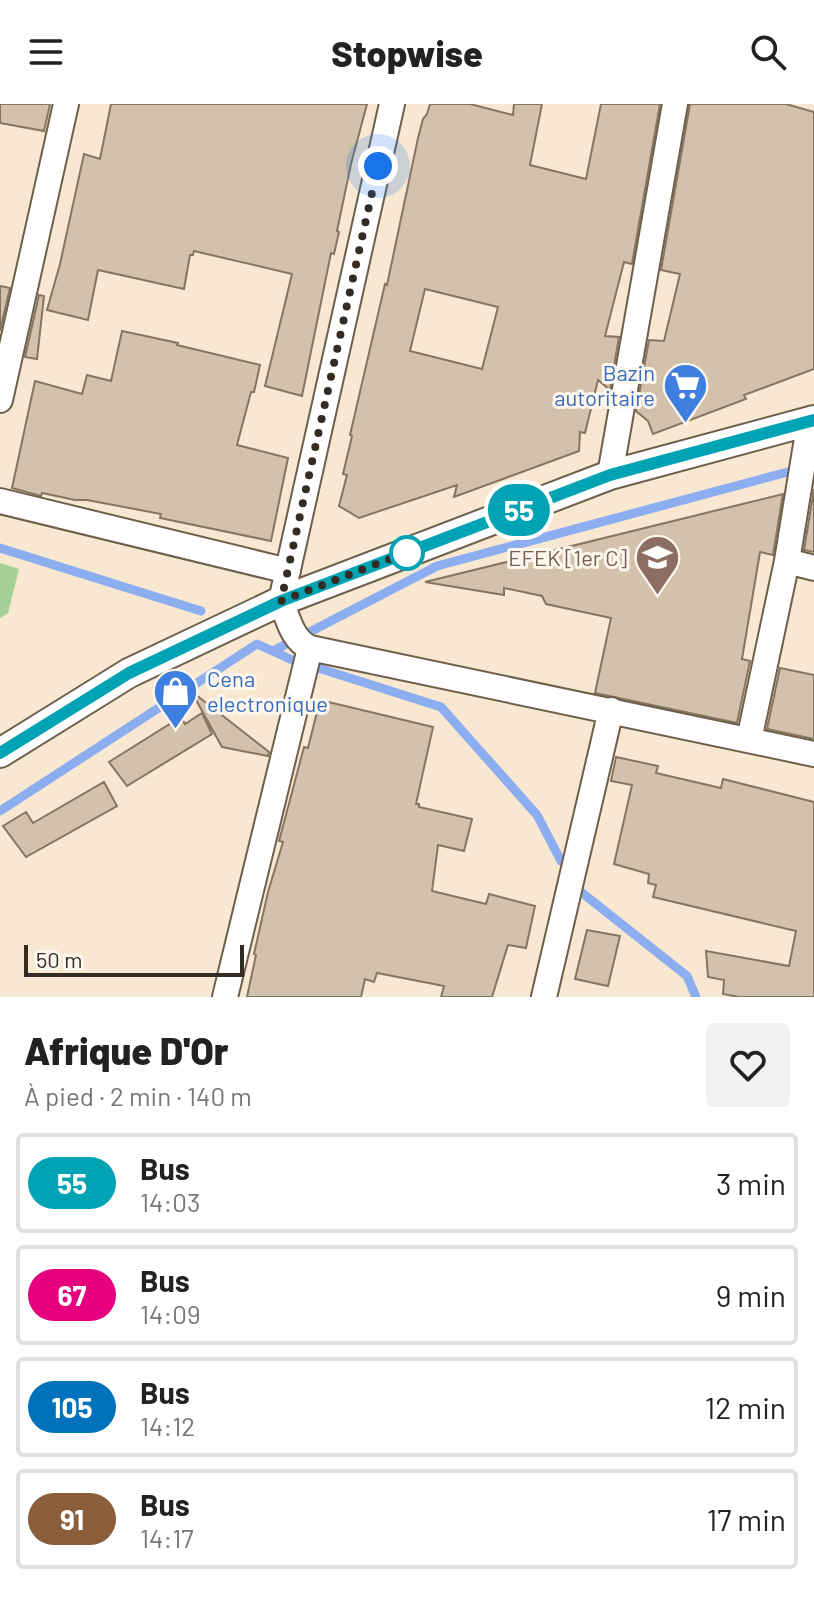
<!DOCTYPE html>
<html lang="fr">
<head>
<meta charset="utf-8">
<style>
  :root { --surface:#fff; --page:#f2f2f2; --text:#222; --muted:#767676; --line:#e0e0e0 }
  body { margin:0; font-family:Barlow,sans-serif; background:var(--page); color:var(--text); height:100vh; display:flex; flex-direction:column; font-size:30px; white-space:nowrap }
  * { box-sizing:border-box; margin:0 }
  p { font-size:26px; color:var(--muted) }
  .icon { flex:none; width:44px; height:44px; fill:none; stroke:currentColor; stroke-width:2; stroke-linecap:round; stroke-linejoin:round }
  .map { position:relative; height:893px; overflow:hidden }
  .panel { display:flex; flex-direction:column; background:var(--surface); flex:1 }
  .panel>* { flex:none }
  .badge { padding:0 16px; border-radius:26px; font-size:28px; line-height:52px }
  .scale { position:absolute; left:24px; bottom:20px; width:220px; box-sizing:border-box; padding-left:8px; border:4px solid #332c24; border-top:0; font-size:22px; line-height:28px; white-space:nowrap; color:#332c24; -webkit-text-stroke:6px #fef7ee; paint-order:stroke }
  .you { position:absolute; width:40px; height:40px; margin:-20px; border:6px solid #fff; border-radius:50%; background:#1a73e8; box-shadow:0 0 0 12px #1a73e833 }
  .map>.badge { position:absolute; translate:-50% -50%; box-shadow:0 0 0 4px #fff }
  .round { display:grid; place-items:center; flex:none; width:84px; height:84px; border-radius:8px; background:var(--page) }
  .overview { display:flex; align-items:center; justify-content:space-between; height:136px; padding:0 24px }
  h1 { font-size:38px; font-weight:800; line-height:60px }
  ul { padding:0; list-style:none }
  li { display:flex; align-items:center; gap:24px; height:100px; margin:0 16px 12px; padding:0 8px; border:4px solid var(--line); border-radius:8px }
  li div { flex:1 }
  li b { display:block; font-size:30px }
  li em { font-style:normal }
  li .badge { min-width:88px; font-weight:700; text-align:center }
  header { display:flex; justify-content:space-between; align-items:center; height:104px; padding:0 24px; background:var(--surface); font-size:36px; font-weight:800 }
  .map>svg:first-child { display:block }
  .green { fill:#a6d196 }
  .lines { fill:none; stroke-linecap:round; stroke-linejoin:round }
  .stream { stroke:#8caef0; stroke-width:9 }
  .building { fill:#d2c1ab; stroke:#857561; stroke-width:2; fill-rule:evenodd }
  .minor-casing { stroke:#6e5f4c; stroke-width:28 }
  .tertiary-casing { stroke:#6e5f4c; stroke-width:32 }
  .minor { stroke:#fff; stroke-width:24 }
  .tertiary { stroke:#fff; stroke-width:28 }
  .line-casing { stroke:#fff; stroke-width:18 }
  .line { stroke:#00a3b4; stroke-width:12 }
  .walk { stroke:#332c24; stroke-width:8; stroke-dasharray:0 14.4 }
  .stop-dot { fill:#fff; stroke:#00a3b4; stroke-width:4 }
  .labels { text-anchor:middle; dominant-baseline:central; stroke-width:6; stroke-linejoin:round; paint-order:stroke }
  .shop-label { font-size:22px; fill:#366cbe; stroke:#fef7ee; text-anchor:end }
  .education-label { font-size:22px; fill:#785e54; stroke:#fef7ee; text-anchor:end }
</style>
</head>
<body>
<header><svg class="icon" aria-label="menu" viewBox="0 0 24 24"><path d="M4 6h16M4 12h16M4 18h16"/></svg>Stopwise<svg class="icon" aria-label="search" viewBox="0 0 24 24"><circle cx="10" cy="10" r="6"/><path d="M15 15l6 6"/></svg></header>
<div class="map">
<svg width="814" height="893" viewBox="0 0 814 893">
  <rect width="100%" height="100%" fill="#f9e8d1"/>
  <path class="green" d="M 0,459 L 19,465 L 8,509 L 0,514 Z"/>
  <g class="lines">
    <path class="stream" d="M 0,444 L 201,507
      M 273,547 L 437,462 L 799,365
      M 0,707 L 257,540 L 290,555 L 441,603 L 537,711 L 561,757
      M 581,788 L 687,872 L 696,893"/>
  </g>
  <path class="building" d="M 0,0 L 50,0 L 44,27 L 0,19 Z
    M 111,0 L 367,0 L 351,60 L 337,127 L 339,128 L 334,150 L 331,149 L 302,292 L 265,282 L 292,170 L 194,147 L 193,151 L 190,151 L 184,185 L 98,166 L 88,216 L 47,206 L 60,160 L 84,50 L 100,55 Z
    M 430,0 L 470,0 L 513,11 L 514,0 L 542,0 L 530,61 L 586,75 L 601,0 L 660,0 L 632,160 L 624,158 L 605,232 L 619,233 L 610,286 L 598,276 L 585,329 L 580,328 L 579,347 L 454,393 L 457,381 L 359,414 L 339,402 L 347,371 L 343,370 L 352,332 L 350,331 L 385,180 L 387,181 L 418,34 L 423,15 L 427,10 ZM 425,185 L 498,203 L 482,265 L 410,247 Z
    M 690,0 L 786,0 L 814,8 L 814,265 L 744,291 L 746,295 L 653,330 L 648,317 L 636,307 L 649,236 L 664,237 L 680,170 L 661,166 Z
    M 0,182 L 10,184 L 0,227 Z
    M 39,191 L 44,192 L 37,255 L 25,253 Z
    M 122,227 L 178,239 L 177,241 L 260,261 L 254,288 L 251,288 L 237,341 L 288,354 L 271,437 L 160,414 L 161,410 L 87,396 L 75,396 L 42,389 L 41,392 L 12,384 L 35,277 L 82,290 L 87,271 L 111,277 Z
    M 814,385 L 814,448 L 804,446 Z
    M 783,390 L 773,451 L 760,448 L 742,555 L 750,557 L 737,619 L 595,589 L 611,514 L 546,500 L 542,492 L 504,484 L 504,491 L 425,478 Z
    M 780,564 L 814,571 L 814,635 L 767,625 Z
    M 191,587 L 269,648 L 268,652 L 222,643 Z
    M 320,596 L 433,623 L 416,700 L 419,700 L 419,703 L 472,715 L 464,747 L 438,741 L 432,787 L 486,800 L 489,790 L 535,802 L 526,844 L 508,841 L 492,893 L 441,893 L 444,882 L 377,869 L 374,878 L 365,875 L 361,893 L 247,893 L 256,851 L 254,850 L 268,788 L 283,738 L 279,737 L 304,643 L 308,644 Z
    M 202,609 L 212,630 L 127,682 L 109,658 L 181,613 L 185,620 Z
    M 616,653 L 658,662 L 656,669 L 721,684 L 723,675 L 814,698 L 814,893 L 739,893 L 723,890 L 724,876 L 708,873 L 706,847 L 789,862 L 796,827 L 653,793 L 656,781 L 648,779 L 649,770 L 614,760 L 632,681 L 611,677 Z
    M 104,678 L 117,702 L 26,753 L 3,722 L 26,708 L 33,719 Z
    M 587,826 L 620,832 L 608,882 L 575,875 Z"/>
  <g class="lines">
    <defs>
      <path id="minor" d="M 392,0 L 281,497 C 288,514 292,536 310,544 L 814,650
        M 0,296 L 66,0
        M 610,371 L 675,0
        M 0,397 L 288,467
        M 787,457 L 814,464
        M 749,636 L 787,457 L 810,316
        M 225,893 L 310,544
        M 544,893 L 611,606"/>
      <path id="tertiary" d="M 0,649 L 129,569 L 281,497 L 610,371 L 814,316"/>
    </defs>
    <use href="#minor" class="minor-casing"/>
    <use href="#tertiary" class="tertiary-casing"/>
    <use href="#minor" class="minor"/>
    <use href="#tertiary" class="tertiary"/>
  </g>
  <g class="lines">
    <defs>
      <path id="line" d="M 0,649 L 129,569 L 281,497 L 610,371 L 814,316"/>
    </defs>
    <use href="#line" class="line-casing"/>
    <use href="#line" class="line"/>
    <path class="walk" d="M 378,62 L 281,497 L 418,444 L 407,449"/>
  </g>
  <defs>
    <symbol id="supermarket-pin" viewBox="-11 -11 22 30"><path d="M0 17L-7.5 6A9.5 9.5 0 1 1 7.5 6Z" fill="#3f7fe0" stroke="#fef7ee"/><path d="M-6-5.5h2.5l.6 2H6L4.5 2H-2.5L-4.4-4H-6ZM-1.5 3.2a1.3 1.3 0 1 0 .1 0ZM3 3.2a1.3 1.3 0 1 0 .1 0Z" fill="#fff"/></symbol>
    <symbol id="school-pin" viewBox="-11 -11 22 30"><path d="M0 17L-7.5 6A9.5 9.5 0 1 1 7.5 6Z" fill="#8d6e63" stroke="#fef7ee"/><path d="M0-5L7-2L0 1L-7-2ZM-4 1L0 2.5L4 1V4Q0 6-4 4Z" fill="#fff"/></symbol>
    <symbol id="shop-pin" viewBox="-11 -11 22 30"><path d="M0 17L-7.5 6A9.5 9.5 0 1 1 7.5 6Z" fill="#3f7fe0" stroke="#fef7ee"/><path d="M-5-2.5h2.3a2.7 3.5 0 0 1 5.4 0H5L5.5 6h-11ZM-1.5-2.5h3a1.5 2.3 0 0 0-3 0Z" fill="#fff"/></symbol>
  </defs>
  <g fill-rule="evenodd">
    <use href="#supermarket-pin" x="660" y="256" width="51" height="69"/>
    <use href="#school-pin" x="632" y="428" width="51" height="69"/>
    <use href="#shop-pin" x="150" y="562" width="51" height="69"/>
  </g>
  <circle class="stop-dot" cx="407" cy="449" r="16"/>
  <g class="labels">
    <g class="shop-label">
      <text x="655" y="268">Bazin<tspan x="655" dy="25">autoritaire</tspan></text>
      <text x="207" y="574" text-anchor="start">Cena<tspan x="207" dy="25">electronique</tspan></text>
    </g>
    <g class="education-label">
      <text x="627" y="453">EFEK [1er C]</text>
    </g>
  </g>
</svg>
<div class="scale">50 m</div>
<div class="you" style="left:378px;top:62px"></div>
<b class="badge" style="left:519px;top:406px;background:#00a3b4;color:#fff">55</b>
</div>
<section class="panel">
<div class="overview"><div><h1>Afrique D'Or</h1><p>À pied · 2 min · 140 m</p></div><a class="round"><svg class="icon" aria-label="heart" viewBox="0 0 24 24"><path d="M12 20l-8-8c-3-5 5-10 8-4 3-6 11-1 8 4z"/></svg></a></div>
<ul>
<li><span class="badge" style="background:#00a3b4;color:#fff">55</span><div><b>Bus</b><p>14:03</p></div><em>3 min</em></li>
<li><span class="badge" style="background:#e6007e;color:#fff">67</span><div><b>Bus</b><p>14:09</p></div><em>9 min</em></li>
<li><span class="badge" style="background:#0072bc;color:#fff">105</span><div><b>Bus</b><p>14:12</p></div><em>12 min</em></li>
<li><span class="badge" style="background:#8b5e3c;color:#fff">91</span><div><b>Bus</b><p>14:17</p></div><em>17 min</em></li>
</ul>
</section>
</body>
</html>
